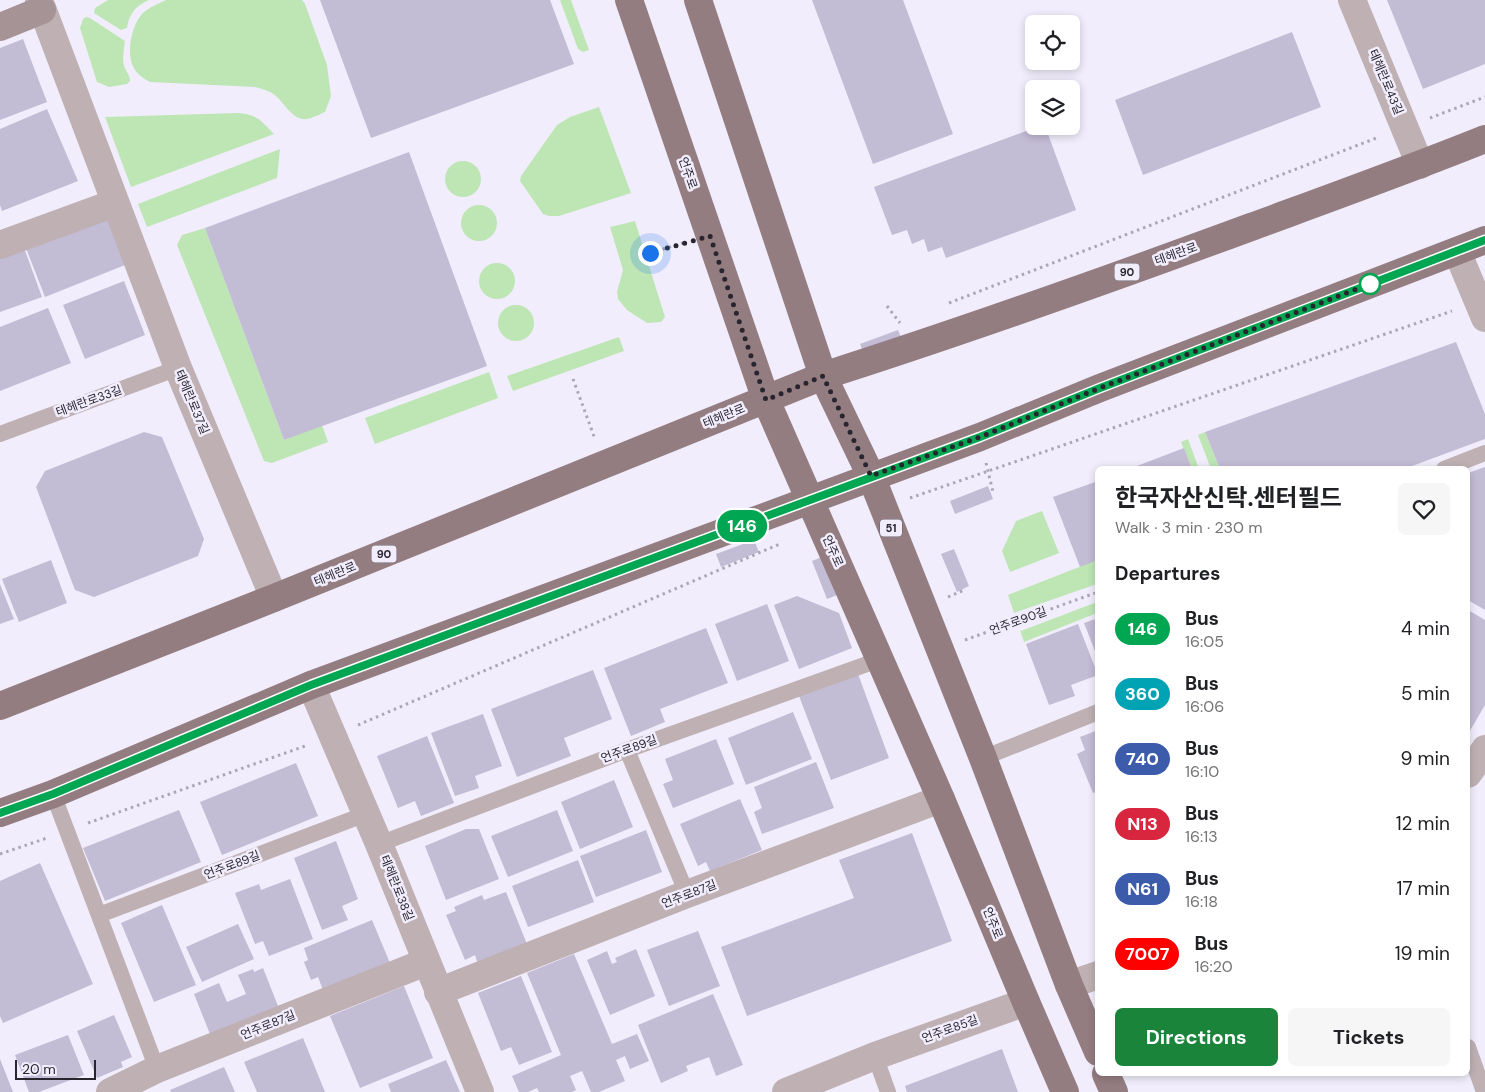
<!DOCTYPE html>
<html lang="en">
<head>
<meta charset="utf-8">
<style>
  :root { --surface:#fff; --page:#f6f6f6; --text:#202124; --muted:#757577; --accent:#1a843a }
  body { margin:0; font-family:"DM Sans","Noto Sans KR",sans-serif; background:var(--page); color:var(--text); height:100vh; display:flex; flex-direction:column; font-size:19px; white-space:nowrap }
  * { box-sizing:border-box; margin:0 }
  p { font-size:16px; color:var(--muted) }
  .icon { flex:none; width:28px; height:28px; fill:none; stroke:currentColor; stroke-width:2; stroke-linecap:round; stroke-linejoin:round }
  .map { position:relative; flex:1; overflow:hidden }
  .panel { position:absolute; left:1095px; top:466px; width:375px; height:610px; display:flex; flex-direction:column; background:var(--surface); border-radius:8px; box-shadow:0 2px 8px #0003 }
  .panel>* { flex:none }
  .badge { padding:0 10px; border-radius:16px; font-size:18px; line-height:32px }
  .buttons { position:absolute; left:1025px; top:15px; display:grid; gap:10px }
  .buttons a { display:grid; place-items:center; width:55px; height:55px; border-radius:8px; background:var(--surface); box-shadow:0 2px 8px #0003; font-size:25px }
  .scale { position:absolute; left:15px; bottom:12px; width:81px; box-sizing:border-box; padding-left:5px; border:2px solid #28252f; border-top:0; font-size:14px; line-height:18px; white-space:nowrap; color:#28252f; -webkit-text-stroke:4px #f1edfc; paint-order:stroke }
  .you { position:absolute; width:25px; height:25px; margin:-12px; border:4px solid #fff; border-radius:50%; background:#1a73e8; box-shadow:0 0 0 8px #1a73e833 }
  .map>.badge { position:absolute; translate:-50% -50%; box-shadow:0 0 0 2px #fff }
  h2 { padding:0 20px; font-size:19px; line-height:45px }
  .round { display:grid; place-items:center; flex:none; width:52px; height:52px; border-radius:8px; background:var(--page) }
  .summary { display:flex; align-items:center; justify-content:space-between; height:85px; padding:0 20px }
  h1 { font-size:24px; font-weight:700; line-height:38px }
  .button { display:flex; gap:10px; margin-top:auto; padding:10px 20px }
  .button a { flex:1; height:58px; border-radius:8px; background:var(--accent); color:#fff; font-size:20px; font-weight:700; line-height:58px; text-align:center }
  .button a+a { background:var(--page); color:var(--text) }
  ul { padding:0; list-style:none }
  li { display:flex; align-items:center; gap:15px; height:65px; padding:0 20px }
  li div { flex:1 }
  li b { display:block; font-size:19px }
  li em { font-style:normal }
  li .badge { min-width:55px; font-weight:700; text-align:center }
  .map>svg:first-child { display:block }
  .green { fill:#bee6b5 }
  .building { fill:#c3bcd5 }
  .lines { fill:none; stroke-linecap:round; stroke-linejoin:round }
  .path { stroke:#aaa6b3; stroke-width:3; stroke-dasharray:2.5 4; stroke-linecap:butt }
  .lane { stroke:#bfb1b3; stroke-width:16 }
  .street { stroke:#bfb1b3; stroke-width:28 }
  .secondary { stroke:#a69396; stroke-width:28 }
  .primary { stroke:#947d81; stroke-width:28 }
  .line-casing { stroke:#fff; stroke-width:11 }
  .line { stroke:#00a651; stroke-width:8 }
  .walk { stroke:#28252f; stroke-width:5; stroke-dasharray:0 9 }
  .stop-dot { fill:#fff; stroke:#00a651; stroke-width:2.5 }
  .labels { text-anchor:middle; dominant-baseline:central; stroke-width:5; stroke-linejoin:round; paint-order:stroke }
  .shield { fill:#f1edfc; stroke:#64616c; stroke-width:1 }
  .shield-label { font-size:11px; font-weight:bold; fill:#28252f }
  .street-label { font-size:12px; fill:#28252f; stroke:#f1edfc }
</style>
</head>
<body>
<div class="map">
<svg width="1485" height="1092" viewBox="0 0 1485 1092">
  <rect width="100%" height="100%" fill="#f1edfc"/>
  <path class="green" d="M 108,0 L 149,0 C 136,6 129,13 127,28 L 121,30 L 94,13 L 95,8 Z
    M 166,0 L 302,0 L 305,4 L 327,65 L 331,96 L 325,112 C 318,115 310,120 302,119 C 291,117 284,103 276,96 C 270,91 263,89 255,87 L 150,82 C 143,78 136,74 133,66 C 126,52 132,25 142,14 C 149,7 158,4 166,0 Z
    M 560,0 L 571,0 L 589,50 L 583,52 L 578,49 Z
    M 86,17 L 90,18 L 125,41 C 124,49 122,58 124,66 C 126,72 130,75 130,81 L 127,84 L 109,87 L 97,82 L 80,28 L 83,19 Z
    M 599,107 L 631,193 L 559,216 L 549,216 L 543,214 L 520,181 L 521,176 L 557,125 L 570,117 Z
    M 237,113 C 257,114 261,121 274,134 L 131,187 L 105,117 Z
    M 280,149 L 277,178 L 147,227 L 138,204 Z
    M445 179a18 18 0 1 1 36 0a18 18 0 1 1-36 0Z
    M461 223a18 18 0 1 1 36 0a18 18 0 1 1-36 0Z
    M 635,221 L 665,317 L 661,322 L 647,323 L 627,310 L 618,299 L 617,292 L 623,270 L 610,227 Z
    M 205,228 L 284,440 L 322,425 L 328,442 L 272,463 L 264,461 L 177,245 L 182,235 Z
    M479 281a18 18 0 1 1 36 0a18 18 0 1 1-36 0Z
    M498 323a18 18 0 1 1 36 0a18 18 0 1 1-36 0Z
    M 619,337 L 624,351 L 513,391 L 507,376 Z
    M 489,372 L 498,398 L 375,444 L 365,418 Z
    M 1205,432 L 1220,469 L 1211,469 L 1198,435 Z
    M 1188,439 L 1199,469 L 1192,469 L 1181,442 Z
    M 1042,511 L 1059,553 L 1010,572 L 1002,551 L 1016,521 Z
    M 1097,560 L 1097,584 L 1014,613 L 1017,621 L 1020,630 L 1021,631 L 1097,602 L 1097,613 L 1024,642 L 1008,595 Z"/>
  <path class="building" d="M 320,0 L 550,0 L 574,64 L 371,138 Z
    M 812,0 L 903,0 L 953,134 L 873,164 Z
    M 1387,0 L 1485,0 L 1485,64 L 1423,89 Z
    M 1292,32 L 1321,107 L 1143,175 L 1115,100 Z
    M 23,39 L 47,102 L 0,120 L 0,48 Z
    M 47,109 L 78,181 L 2,211 L 0,205 L 0,129 Z
    M 1040,126 L 1045,126 L 1076,210 L 946,258 L 942,247 L 928,252 L 924,239 L 912,244 L 907,230 L 892,235 L 874,187 Z
    M 409,152 L 487,366 L 284,440 L 205,228 Z
    M 108,209 L 130,263 L 45,297 L 24,243 Z
    M 23,245 L 42,297 L 0,312 L 0,253 Z
    M 124,281 L 145,335 L 85,359 L 63,305 Z
    M 48,308 L 71,363 L 0,391 L 0,327 Z
    M 898,330 L 903,342 L 865,357 L 860,344 Z
    M 1456,342 L 1485,414 L 1485,439 L 1404,469 L 1220,469 L 1205,432 Z
    M 144,432 L 162,437 L 204,539 L 198,556 L 94,597 L 75,590 L 36,487 L 45,471 Z
    M 1184,448 L 1192,469 L 1129,469 Z
    M 1485,467 L 1485,610 L 1468,600 L 1468,473 Z
    M 1098,481 L 1098,560 L 1080,567 L 1053,497 Z
    M 988,486 L 993,499 L 955,514 L 950,501 Z
    M 754,540 L 759,552 L 721,567 L 716,554 Z
    M 954,549 L 969,586 L 957,592 L 941,554 Z
    M 824,556 L 840,594 L 827,599 L 812,561 Z
    M 51,560 L 67,603 L 19,622 L 2,579 Z
    M 0,584 L 14,619 L 0,624 Z
    M 797,596 L 839,613 L 852,648 L 799,669 L 774,605 Z
    M 767,604 L 789,661 L 737,681 L 715,624 Z
    M 1468,610 L 1485,620 L 1485,705 L 1468,734 Z
    M 1098,618 L 1098,650 L 1095,651 L 1084,623 Z
    M 1078,624 L 1098,675 L 1071,685 L 1075,696 L 1049,705 L 1026,644 Z
    M 706,628 L 728,683 L 660,709 L 665,722 L 631,736 L 604,668 Z
    M 593,670 L 612,719 L 564,738 L 571,756 L 517,777 L 491,709 Z
    M 858,674 L 889,758 L 831,780 L 799,696 Z
    M 793,712 L 812,759 L 746,785 L 728,738 Z
    M 483,714 L 502,766 L 475,776 L 479,788 L 455,796 L 431,733 Z
    M 1098,730 L 1098,791 L 1093,793 L 1077,754 L 1085,750 L 1080,737 Z
    M 427,736 L 454,803 L 421,816 L 415,801 L 398,808 L 377,756 Z
    M 716,739 L 734,784 L 673,808 L 663,784 L 673,780 L 665,759 Z
    M 816,762 L 834,808 L 762,834 L 754,812 L 762,808 L 754,787 Z
    M 296,763 L 318,816 L 222,855 L 200,802 Z
    M 614,780 L 633,827 L 580,849 L 561,802 Z
    M 740,799 L 762,850 L 710,871 L 706,862 L 698,866 L 680,824 Z
    M 179,810 L 201,862 L 105,901 L 83,848 Z
    M 557,810 L 573,851 L 508,877 L 491,836 Z
    M 466,829 L 479,829 L 499,879 L 446,900 L 425,846 Z
    M 646,830 L 662,872 L 596,897 L 580,856 Z
    M 912,833 L 952,941 L 747,1016 L 721,947 L 854,898 L 839,860 Z
    M 336,841 L 358,899 L 342,906 L 348,920 L 322,930 L 294,858 Z
    M 578,860 L 594,902 L 528,927 L 512,886 Z
    M 40,863 L 93,984 L 3,1023 L 0,1016 L 0,881 Z
    M 290,879 L 313,939 L 269,956 L 263,941 L 255,944 L 235,893 L 259,884 L 261,890 Z
    M 506,892 L 527,944 L 478,964 L 475,955 L 465,960 L 446,915 L 456,911 L 454,907 L 482,895 L 484,900 Z
    M 162,905 L 196,985 L 154,1002 L 121,923 Z
    M 372,920 L 390,963 L 323,990 L 318,977 L 311,980 L 304,962 L 308,960 L 304,948 Z
    M 238,924 L 254,959 L 202,982 L 186,947 Z
    M 698,931 L 720,986 L 669,1006 L 647,950 Z
    M 636,949 L 655,996 L 610,1015 L 587,960 L 607,951 L 612,964 L 617,962 L 615,958 Z
    M 574,954 L 612,1044 L 637,1034 L 649,1061 L 630,1069 L 625,1056 L 616,1060 L 625,1081 L 599,1092 L 591,1092 L 582,1071 L 570,1076 L 576,1090 L 572,1092 L 539,1092 L 537,1088 L 528,1092 L 519,1092 L 512,1076 L 561,1055 L 527,973 Z
    M 263,968 L 280,1011 L 212,1039 L 194,994 L 219,983 L 227,1002 L 246,994 L 238,975 L 253,969 L 254,972 Z
    M 521,976 L 552,1052 L 519,1065 L 511,1047 L 501,1051 L 478,993 Z
    M 404,986 L 433,1058 L 360,1088 L 330,1016 Z
    M 713,994 L 743,1065 L 716,1076 L 709,1057 L 686,1066 L 688,1071 L 661,1083 L 638,1025 Z
    M 114,1015 L 132,1057 L 121,1062 L 123,1067 L 97,1078 L 77,1031 Z
    M 68,1035 L 84,1075 L 39,1092 L 29,1092 L 15,1055 Z
    M 303,1038 L 325,1092 L 257,1092 L 244,1062 Z
    M 1002,1049 L 1018,1092 L 907,1092 L 905,1086 Z
    M 0,1059 L 13,1092 L 0,1092 Z
    M 446,1060 L 460,1092 L 391,1092 L 388,1084 Z
    M 224,1067 L 235,1092 L 171,1092 L 170,1090 Z"/>
  <g class="lines">
    <path class="path" d="M 1430,118 L 1485,97
      M 650,253 L 683,243
      M 949,303 L 1379,137
      M 887,306 L 900,323
      M 573,379 L 595,439
      M 986,463 L 993,492
      M 910,498 L 1452,311
      M 948,597 L 964,590
      M 965,640 L 1098,592
      M 358,725 L 782,543
      M 88,823 L 308,745
      M 0,854 L 47,838"/>
    <path class="lane" d="M 0,434 L 178,368
      M 1444,469 L 1485,453
      M 627,750 L 687,894
      M 983,758 L 1098,712
      M 53,794 L 157,1069
      M 379,844 L 627,750 L 881,659
      M 99,915 L 366,814
      M 1468,1047 L 1484,1092
      M 875,1056 L 888,1092"/>
    <path class="street" d="M 39,0 L 178,368 L 274,598
      M 1352,0 L 1420,165
      M 0,245 L 115,203
      M 1457,251 L 1485,318
      M 311,685 L 379,844 L 480,1092
      M 1468,774 L 1485,749
      M 1069,985 L 1098,975
      M 438,992 L 687,894 L 941,799
      M 110,1092 L 157,1069 L 426,962
      M 786,1092 L 875,1056 L 1026,1002"/>
    <path class="secondary" d="M 0,27 L 42,10"/>
    <path class="primary" d="M 629,0 L 766,400 L 941,799 L 1026,1002 L 1065,1092
      M 698,0 L 823,376 L 871,476 L 983,758 L 1069,985 L 1098,1052
      M 0,706 L 274,598 L 823,376 C 967,330 1110,279 1251,227 C 1330,198 1408,170 1485,139
      M 0,813 L 53,794 L 311,685 L 980,437 L 1100,388 L 1485,240
      M 1106,1074 L 1114,1092"/>
  </g>
  <g class="lines">
    <defs>
      <path id="line" d="M 0,813 L 53,794 L 311,685 L 980,437 L 1100,388 L 1485,240"/>
    </defs>
    <use href="#line" class="line-casing"/>
    <use href="#line" class="line"/>
    <path class="walk" d="M 650,253 L 710,236 L 766,400 L 823,376 L 871,476 L 980,437 L 1100,388 L 1370,284"/>
  </g>
  <circle class="stop-dot" cx="1370" cy="284" r="10"/>
  <g class="labels">
    <g class="shield">
      <rect x="1114.5" y="263.5" width="25" height="17" rx="4"/>
      <rect x="880" y="519.5" width="22" height="17" rx="4"/>
      <rect x="371.5" y="545.5" width="25" height="17" rx="4"/>
    </g>
    <g class="shield-label">
      <text x="1127" y="272">90</text>
      <text x="891" y="528">51</text>
      <text x="384" y="554">90</text>
    </g>
    <g class="street-label">
      <text transform="translate(1386 82) rotate(67)">테헤란로43길</text>
      <text transform="translate(688 173) rotate(71)">언주로</text>
      <text transform="translate(1176 254) rotate(-20)">테헤란로</text>
      <text transform="translate(89 401) rotate(-20)">테헤란로33길</text>
      <text transform="translate(192 402) rotate(67)">테헤란로37길</text>
      <text transform="translate(724 416) rotate(-22)">테헤란로</text>
      <text transform="translate(833 551) rotate(66)">언주로</text>
      <text transform="translate(335 574) rotate(-22)">테헤란로</text>
      <text transform="translate(1018 621) rotate(-20)">언주로90길</text>
      <text transform="translate(629 749) rotate(-20)">언주로89길</text>
      <text transform="translate(232 865) rotate(-21)">언주로89길</text>
      <text transform="translate(397 888) rotate(68)">테헤란로38길</text>
      <text transform="translate(689 894) rotate(-21)">언주로87길</text>
      <text transform="translate(993 923) rotate(68)">언주로</text>
      <text transform="translate(268 1025) rotate(-22)">언주로87길</text>
      <text transform="translate(950 1029) rotate(-20)">언주로85길</text>
    </g>
  </g>
</svg>
<div class="buttons">
<a><svg class="icon" aria-label="locate" viewBox="0 0 24 24"><circle cx="12" cy="12" r="6"/><path d="M12 2v4M12 18v4M2 12h4M18 12h4"/></svg></a>
<a><svg class="icon" aria-label="layers" viewBox="0 0 24 24"><path d="M12 4l9 5-9 5-9-5zM3 14l9 5 9-5"/></svg></a>
</div>
<div class="scale">20 m</div>
<div class="you" style="left:650px;top:253px"></div>
<b class="badge" style="left:742px;top:526px;background:#00a651;color:#fff">146</b>
<section class="panel">
<div class="summary"><div><h1>한국자산신탁.센터필드</h1><p>Walk · 3 min · 230 m</p></div><a class="round"><svg class="icon" aria-label="heart" viewBox="0 0 24 24"><path d="M12 20l-8-8c-3-5 5-10 8-4 3-6 11-1 8 4z"/></svg></a></div>
<h2>Departures</h2>
<ul>
<li><span class="badge" style="background:#00a651;color:#fff">146</span><div><b>Bus</b><p>16:05</p></div><em>4 min</em></li>
<li><span class="badge" style="background:#00a3b4;color:#fff">360</span><div><b>Bus</b><p>16:06</p></div><em>5 min</em></li>
<li><span class="badge" style="background:#3d5bab;color:#fff">740</span><div><b>Bus</b><p>16:10</p></div><em>9 min</em></li>
<li><span class="badge" style="background:#d7263d;color:#fff">N13</span><div><b>Bus</b><p>16:13</p></div><em>12 min</em></li>
<li><span class="badge" style="background:#3d5bab;color:#fff">N61</span><div><b>Bus</b><p>16:18</p></div><em>17 min</em></li>
<li><span class="badge" style="background:#f00;color:#fff">7007</span><div><b>Bus</b><p>16:20</p></div><em>19 min</em></li>
</ul>
<div class="button"><a>Directions</a><a>Tickets</a></div>
</section>
</div>
</body>
</html>
